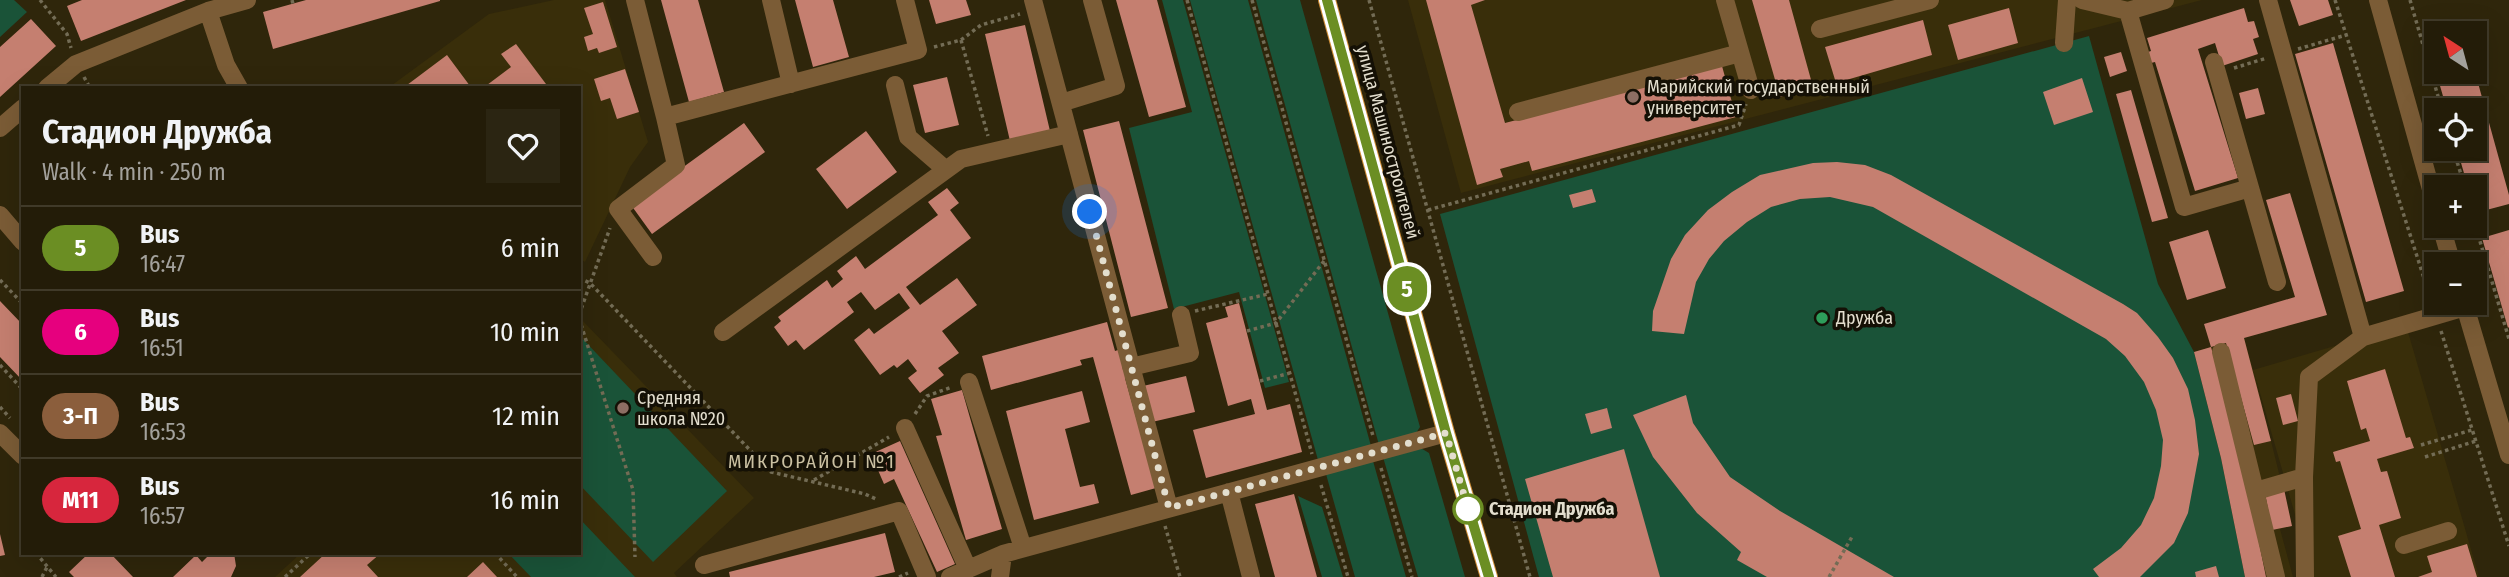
<!DOCTYPE html>
<html lang="en">
<head>
<meta charset="utf-8">
<style>
  :root { --surface:#231c08; --page:#2b2512; --text:#f1f3f6; --muted:#a3a19c; --line:#403a29 }
  body { margin:0; font-family:"Fira Sans Condensed",sans-serif; background:var(--page); color:var(--text); height:100vh; display:flex; flex-direction:column; font-size:26px; white-space:nowrap }
  * { box-sizing:border-box; margin:0 }
  p { font-size:23px; color:var(--muted) }
  .icon { flex:none; width:38px; height:38px; fill:none; stroke:currentColor; stroke-width:2; stroke-linecap:round; stroke-linejoin:round }
  .map { position:relative; flex:1; overflow:hidden }
  .details { position:absolute; left:21px; top:86px; width:560px; height:469px; display:flex; flex-direction:column; background:var(--surface); border-radius:0px; box-shadow:0 7px 28px #0002,0 0 0 2px var(--line) }
  .details>* { flex:none }
  .badge { padding:0 14px; border-radius:23px; font-size:24px; line-height:46px }
  .needle { width:46px; rotate:324deg }
  .fabs { position:absolute; left:2424px; top:21px; display:grid; gap:14px }
  .fabs a { display:grid; place-items:center; width:63px; height:63px; border-radius:0px; background:var(--surface); box-shadow:0 7px 28px #0002,0 0 0 2px var(--line); font-size:35px }
  .you { position:absolute; width:35px; height:35px; margin:-18px; border:5px solid #fff; border-radius:50%; background:#1a73e8; box-shadow:0 0 0 10px #1a73e833 }
  .map>.badge { position:absolute; translate:-50% -50%; box-shadow:0 0 0 4px #fff }
  .round { display:grid; place-items:center; flex:none; width:74px; height:74px; border-radius:0px; background:var(--page) }
  .headline { display:flex; align-items:center; justify-content:space-between; height:119px; padding:0 21px }
  h1 { font-size:33px; font-weight:700; line-height:52px }
  ul { padding:0; list-style:none }
  li { display:flex; align-items:center; gap:21px; height:84px; padding:0 21px; border-top:2px solid var(--line) }
  li div { flex:1 }
  li b { display:block; font-size:26px }
  li em { font-style:normal }
  li .badge { min-width:77px; font-weight:700; text-align:center }
  .map>svg:first-child { display:block }
  .built { fill:#392e0a }
  .green { fill:#1a5338 }
  .building { fill:#c57f70 }
  .lines { fill:none; stroke-linecap:round; stroke-linejoin:round }
  .path { stroke:#736c55; stroke-width:3.5; stroke-dasharray:3.5 3.5; stroke-linecap:butt }
  .minor { stroke:#7b5c36; stroke-width:18 }
  .major { stroke:#cf8e37; stroke-width:18 }
  .line-casing { stroke:#fff; stroke-width:16 }
  .line { stroke:#6b8e23; stroke-width:10 }
  .walk { stroke:#e3dece; stroke-width:7; stroke-dasharray:0 12.6 }
  .education-dot { fill:#8d6e63; stroke:#141005; stroke-width:2.5 }
  .leisure-dot { fill:#2e9e5b; stroke:#141005; stroke-width:2.5 }
  .stop-dot { fill:#fff; stroke:#6b8e23; stroke-width:3.5 }
  .labels { text-anchor:middle; dominant-baseline:central; stroke-width:7; stroke-linejoin:round; paint-order:stroke }
  .poi-label { font-size:18px; fill:#e3dece; stroke:#141005; text-anchor:start }
  .street-label { font-size:18px; fill:#e3dece; stroke:#141005 }
  .stop-label { font-size:18px; font-weight:bold; fill:#e3dece; stroke:#141005; text-anchor:start }
  .neighbourhood-label { font-size:19px; letter-spacing:2px; fill:#cbc1a2; stroke:#141005 }
</style>
</head>
<body>
<div class="map">
<svg width="2509" height="577" viewBox="0 0 2509 577">
  <rect width="100%" height="100%" fill="#2f260b"/>
  <path class="built" d="M 554,0 L 605,0 L 648,142 L 630,167 L 585,262 L 579,258 L 579,88 L 388,88 L 489,14 Z
    M 1408,0 L 2202,0 L 1461,193 Z
    M 579,317 L 754,498 L 674,573 L 677,577 L 275,577 L 301,553 L 579,553 Z
    M 2406,325 L 2479,577 L 2313,577 L 2254,372 L 2292,526 L 2280,529 L 2293,577 L 2245,577 L 2221,458 L 2194,352 L 2244,338 L 2253,370 Z"/>
  <path class="green" d="M 0,0 L 14,0 L 27,12 L 0,37 Z
    M 1162,0 L 1183,0 L 1289,382 L 1265,388 L 1239,292 L 1174,309 L 1129,128 L 1192,112 Z
    M 1190,0 L 1248,0 L 1371,446 L 1318,460 Z
    M 1256,0 L 1300,0 L 1420,427 L 1414,436 L 1379,445 Z
    M 2089,36 L 2158,284 L 2194,352 L 2221,458 L 2245,577 L 1539,577 L 1440,214 Z
    M 579,335 L 727,491 L 653,562 L 579,484 Z
    M 1419,447 L 1429,453 L 1465,577 L 1418,577 L 1383,457 Z
    M 1373,461 L 1406,577 L 1355,577 L 1326,474 Z
    M 1298,496 L 1322,507 L 1343,577 L 1322,577 Z
    M 579,518 L 635,577 L 531,577 L 508,553 L 579,553 Z"/>
  <path class="building" d="M 82,0 L 186,0 L 81,41 L 67,6 Z
    M 306,0 L 440,0 L 440,1 L 273,49 L 263,12 Z
    M 661,0 L 698,0 L 724,92 L 689,102 Z
    M 795,0 L 833,0 L 849,57 L 813,67 Z
    M 929,0 L 966,0 L 971,15 L 936,24 Z
    M 1116,0 L 1157,0 L 1186,107 L 1149,117 Z
    M 1426,0 L 1485,0 L 1471,5 L 1505,123 L 1722,66 L 1736,117 L 1532,171 L 1529,161 L 1500,169 L 1503,177 L 1477,185 Z
    M 1752,0 L 1789,0 L 1813,87 L 1780,97 Z
    M 2290,0 L 2328,0 L 2333,15 L 2299,26 Z
    M 603,2 L 617,47 L 599,53 L 597,48 L 588,51 L 584,37 L 593,34 L 584,8 Z
    M 2009,8 L 2018,43 L 1958,60 L 1948,25 Z
    M 2244,8 L 2248,22 L 2254,21 L 2259,37 L 2253,39 L 2258,54 L 2222,66 L 2215,43 L 2198,49 L 2238,178 L 2195,191 L 2155,62 L 2151,63 L 2148,52 L 2151,51 L 2147,38 Z
    M 31,19 L 56,46 L 0,97 L 0,47 Z
    M 1923,20 L 1932,55 L 1836,83 L 1825,47 Z
    M 1025,25 L 1050,131 L 1010,141 L 985,34 Z
    M 2462,26 L 2464,33 L 2440,33 L 2440,32 Z
    M 2436,34 L 2436,68 L 2435,68 L 2426,36 Z
    M 2333,43 L 2404,291 L 2366,302 L 2295,54 Z
    M 516,44 L 546,84 L 542,88 L 483,88 L 511,67 L 501,54 Z
    M 2121,52 L 2127,71 L 2110,77 L 2104,57 Z
    M 447,55 L 470,86 L 468,88 L 403,88 Z
    M 625,69 L 639,112 L 617,119 L 610,98 L 601,101 L 594,79 Z
    M 2436,72 L 2475,72 L 2509,195 L 2509,204 L 2475,213 L 2474,187 L 2468,187 L 2457,149 L 2474,149 L 2474,110 L 2447,110 Z
    M 947,77 L 959,125 L 925,133 L 913,85 Z
    M 2082,78 L 2093,112 L 2054,125 L 2043,92 Z
    M 2258,88 L 2265,114 L 2246,119 L 2239,93 Z
    M 2131,90 L 2168,218 L 2152,222 L 2116,94 Z
    M 1119,121 L 1168,308 L 1131,317 L 1083,130 Z
    M 744,123 L 765,152 L 652,234 L 631,205 Z
    M 866,131 L 897,172 L 847,209 L 816,169 Z
    M 1837,162 L 1865,165 L 1891,175 L 2123,304 L 2137,313 L 2158,337 L 2173,358 L 2188,389 L 2195,420 L 2199,454 L 2188,513 L 2174,543 L 2140,577 L 2099,577 L 2093,569 L 2121,548 L 2141,525 L 2154,498 L 2161,466 L 2163,440 L 2156,410 L 2144,382 L 2125,356 L 2106,339 L 1873,207 L 1830,197 L 1800,199 L 1771,207 L 1747,222 L 1724,241 L 1709,259 L 1696,282 L 1684,334 L 1652,331 L 1653,311 L 1671,259 L 1685,235 L 1708,210 L 1732,192 L 1760,175 L 1813,163 Z
    M 947,188 L 959,203 L 950,210 L 971,238 L 906,287 L 920,305 L 957,278 L 977,305 L 942,331 L 959,353 L 938,368 L 944,375 L 920,393 L 908,378 L 917,371 L 908,359 L 897,368 L 894,365 L 880,375 L 854,340 L 869,328 L 874,334 L 910,308 L 899,293 L 875,310 L 861,292 L 847,302 L 854,312 L 804,350 L 796,340 L 788,346 L 774,327 L 781,321 L 778,317 L 827,280 L 832,288 L 843,279 L 837,271 L 856,256 L 865,269 L 938,215 L 928,202 Z
    M 1592,189 L 1596,202 L 1573,208 L 1569,195 Z
    M 2290,193 L 2327,315 L 2244,338 L 2271,441 L 2254,445 L 2226,343 L 2211,347 L 2204,324 L 2295,297 L 2266,200 Z
    M 2208,230 L 2226,288 L 2187,300 L 2169,242 Z
    M 2509,230 L 2509,327 L 2508,328 L 2482,238 Z
    M 0,301 L 23,325 L 23,381 L 0,357 Z
    M 1239,303 L 1267,410 L 1290,404 L 1302,452 L 1206,478 L 1193,430 L 1255,414 L 1251,399 L 1228,406 L 1206,323 L 1228,317 L 1225,307 Z
    M 1107,322 L 1115,351 L 1124,348 L 1131,376 L 1125,378 L 1156,488 L 1131,495 L 1093,357 L 1080,360 L 1082,365 L 991,390 L 982,356 Z
    M 2211,347 L 2241,455 L 2266,577 L 2245,577 L 2221,458 L 2194,352 Z
    M 2385,369 L 2406,438 L 2410,437 L 2414,448 L 2377,459 L 2381,472 L 2387,471 L 2401,518 L 2379,525 L 2395,577 L 2351,577 L 2338,536 L 2361,529 L 2340,461 L 2336,462 L 2333,452 L 2370,441 L 2366,428 L 2361,430 L 2347,381 Z
    M 1186,376 L 1195,412 L 1152,422 L 1143,386 Z
    M 962,390 L 1002,529 L 966,540 L 936,436 L 942,435 L 931,399 Z
    M 1082,391 L 1090,422 L 1065,429 L 1080,487 L 1094,484 L 1099,503 L 1034,520 L 1006,411 Z
    M 2291,394 L 2298,421 L 2283,425 L 2276,398 Z
    M 1686,395 L 1693,423 L 1730,477 L 1780,511 L 1894,577 L 1767,577 L 1737,560 L 1741,552 L 1697,513 L 1653,457 L 1633,415 Z
    M 1607,408 L 1612,428 L 1591,434 L 1585,414 Z
    M 900,441 L 955,564 L 937,572 L 894,479 L 884,484 L 871,454 Z
    M 1624,449 L 1660,577 L 1553,577 L 1525,479 Z
    M 2284,489 L 2292,526 L 2272,530 L 2265,493 Z
    M 1294,494 L 1317,577 L 1275,577 L 1255,504 Z
    M 885,533 L 895,572 L 874,577 L 730,577 L 729,572 Z
    M 0,534 L 5,555 L 0,556 Z
    M 2467,544 L 2477,577 L 2418,577 L 2432,572 L 2427,556 Z
    M 89,553 L 110,553 L 133,577 L 74,577 L 69,572 Z
    M 211,553 L 234,553 L 236,566 L 231,577 L 173,577 L 196,555 L 202,562 Z
    M 326,553 L 381,553 L 367,565 L 378,577 L 300,577 Z
    M 483,562 L 497,577 L 467,577 Z
    M 2216,566 L 2219,577 L 2196,577 L 2195,572 Z"/>
  <g class="lines">
    <path class="path" d="M 40,0 L 67,34 L 71,48
      M 292,0 L 293,4
      M 1187,0 L 1312,454
      M 1252,0 L 1373,436
      M 1369,0 L 1530,577
      M 2335,0 L 2431,300
      M 2410,0 L 2442,110
      M 961,40 L 988,136
      M 934,47 L 961,40 L 981,25 L 1020,14
      M 2298,49 L 2346,35
      M 2234,68 L 2267,58
      M 84,77 L 90,88
      M 2453,149 L 2465,187
      M 1428,210 L 1739,125 L 1746,104
      M 2474,221 L 2509,339
      M 579,278 L 590,283 L 771,472 L 865,494 L 876,499
      M 0,280 L 23,304
      M 1195,311 L 1268,294
      M 579,315 L 610,228
      M 579,318 L 633,490 L 635,557
      M 1247,331 L 1276,323 L 1324,261
      M 2441,331 L 2509,546
      M 0,365 L 23,390
      M 1260,381 L 1290,373
      M 0,407 L 10,418
      M 915,414 L 927,396 L 952,387
      M 2421,445 L 2472,430
      M 2425,457 L 2476,441
      M 1381,468 L 1412,577
      M 814,480 L 889,437
      M 1321,485 L 1348,577
      M 1165,526 L 1180,577
      M 36,553 L 56,577
      M 495,553 L 517,577
      M 42,577 L 47,567
      M 285,577 L 311,553
      M 899,577 L 908,573
      M 1829,577 L 1853,535"/>
    <path class="minor" d="M 635,0 L 665,117 L 918,50 L 905,0
      M 771,0 L 791,84
      M 1033,0 L 1169,508
      M 1725,0 L 1751,90
      M 2082,0 L 2128,11 L 2165,0
      M 2268,0 L 2363,337
      M 2378,0 L 2436,207
      M 208,11 L 226,65 L 239,88
      M 2128,11 L 2184,207 L 2250,188
      M 1820,29 L 1930,0
      M 2064,43 L 2067,0
      M 2214,62 L 2277,282
      M 895,85 L 908,137 L 945,169
      M 47,88 L 76,64 L 208,11 L 247,0
      M 1061,103 L 1116,86 L 1092,0
      M 1518,112 L 1740,53
      M 0,128 L 23,108
      M 0,215 L 23,242
      M 2441,226 L 2452,264
      M 653,257 L 618,209 L 676,165 L 665,117
      M 2464,303 L 2509,455
      M 723,332 L 961,159 L 1069,134
      M 2221,352 L 2276,577
      M 1131,367 L 1190,353 L 1181,315
      M 969,382 L 1023,548
      M 905,428 L 968,569
      M 0,433 L 23,456
      M 2256,491 L 2304,477
      M 1229,492 L 1251,577
      M 2404,545 L 2448,531
      M 704,565 L 899,511 L 927,577
      M 950,577 L 1003,554 L 1446,433
      M 1000,577 L 1003,554
      M 2305,577 L 2304,477 L 2309,377 L 2363,337 L 2465,307"/>
    <path class="major" d="M 1327,0 L 1446,433 L 1489,577"/>
  </g>
  <g class="lines">
    <defs>
      <path id="line" d="M 1327,0 L 1446,433 L 1489,577"/>
    </defs>
    <use href="#line" class="line-casing"/>
    <use href="#line" class="line"/>
    <path class="walk" d="M 1090,212 L 1169,508 L 1446,433 L 1468,509"/>
  </g>
  <g class="education-dot">
    <circle cx="1633" cy="97" r="7"/>
    <circle cx="623" cy="408" r="7"/>
  </g>
  <circle class="leisure-dot" cx="1822" cy="318" r="7"/>
  <circle class="stop-dot" cx="1468" cy="509" r="14"/>
  <g class="labels">
    <g class="poi-label">
      <text x="1647" y="87">Марийский государственный<tspan x="1647" dy="21">университет</tspan></text>
      <text x="1836" y="318">Дружба</text>
      <text x="637" y="398">Средняя<tspan x="637" dy="21">школа №20</tspan></text>
    </g>
    <g class="street-label">
      <text transform="translate(1388 142) rotate(75)">улица Машиностроителей</text>
    </g>
    <g class="stop-label">
      <text x="1489" y="509">Стадион Дружба</text>
    </g>
    <g class="neighbourhood-label">
      <text x="812" y="461">МИКРОРАЙОН №1</text>
    </g>
  </g>
</svg>
<div class="fabs">
<a><svg class="needle" viewBox="-14 -14 28 28"><path d="M0-13l5 13h-10z" fill="#e53935"/><path d="M0 13l5-13h-10z" fill="#a3a19c"/></svg></a>
<a><svg class="icon" aria-label="locate" viewBox="0 0 24 24"><circle cx="12" cy="12" r="6"/><path d="M12 2v4M12 18v4M2 12h4M18 12h4"/></svg></a>
<a>+</a>
<a>−</a>
</div>
<div class="you" style="left:1090px;top:212px"></div>
<b class="badge" style="left:1407px;top:289px;background:#6b8e23;color:#fff">5</b>
<section class="details">
<div class="headline"><div><h1>Стадион Дружба</h1><p>Walk · 4 min · 250 m</p></div><a class="round"><svg class="icon" aria-label="heart" viewBox="0 0 24 24"><path d="M12 20l-8-8c-3-5 5-10 8-4 3-6 11-1 8 4z"/></svg></a></div>
<ul>
<li><span class="badge" style="background:#6b8e23;color:#fff">5</span><div><b>Bus</b><p>16:47</p></div><em>6 min</em></li>
<li><span class="badge" style="background:#e6007e;color:#fff">6</span><div><b>Bus</b><p>16:51</p></div><em>10 min</em></li>
<li><span class="badge" style="background:#8b5e3c;color:#fff">3-П</span><div><b>Bus</b><p>16:53</p></div><em>12 min</em></li>
<li><span class="badge" style="background:#d7263d;color:#fff">М11</span><div><b>Bus</b><p>16:57</p></div><em>16 min</em></li>
</ul>
</section>
</div>
</body>
</html>
